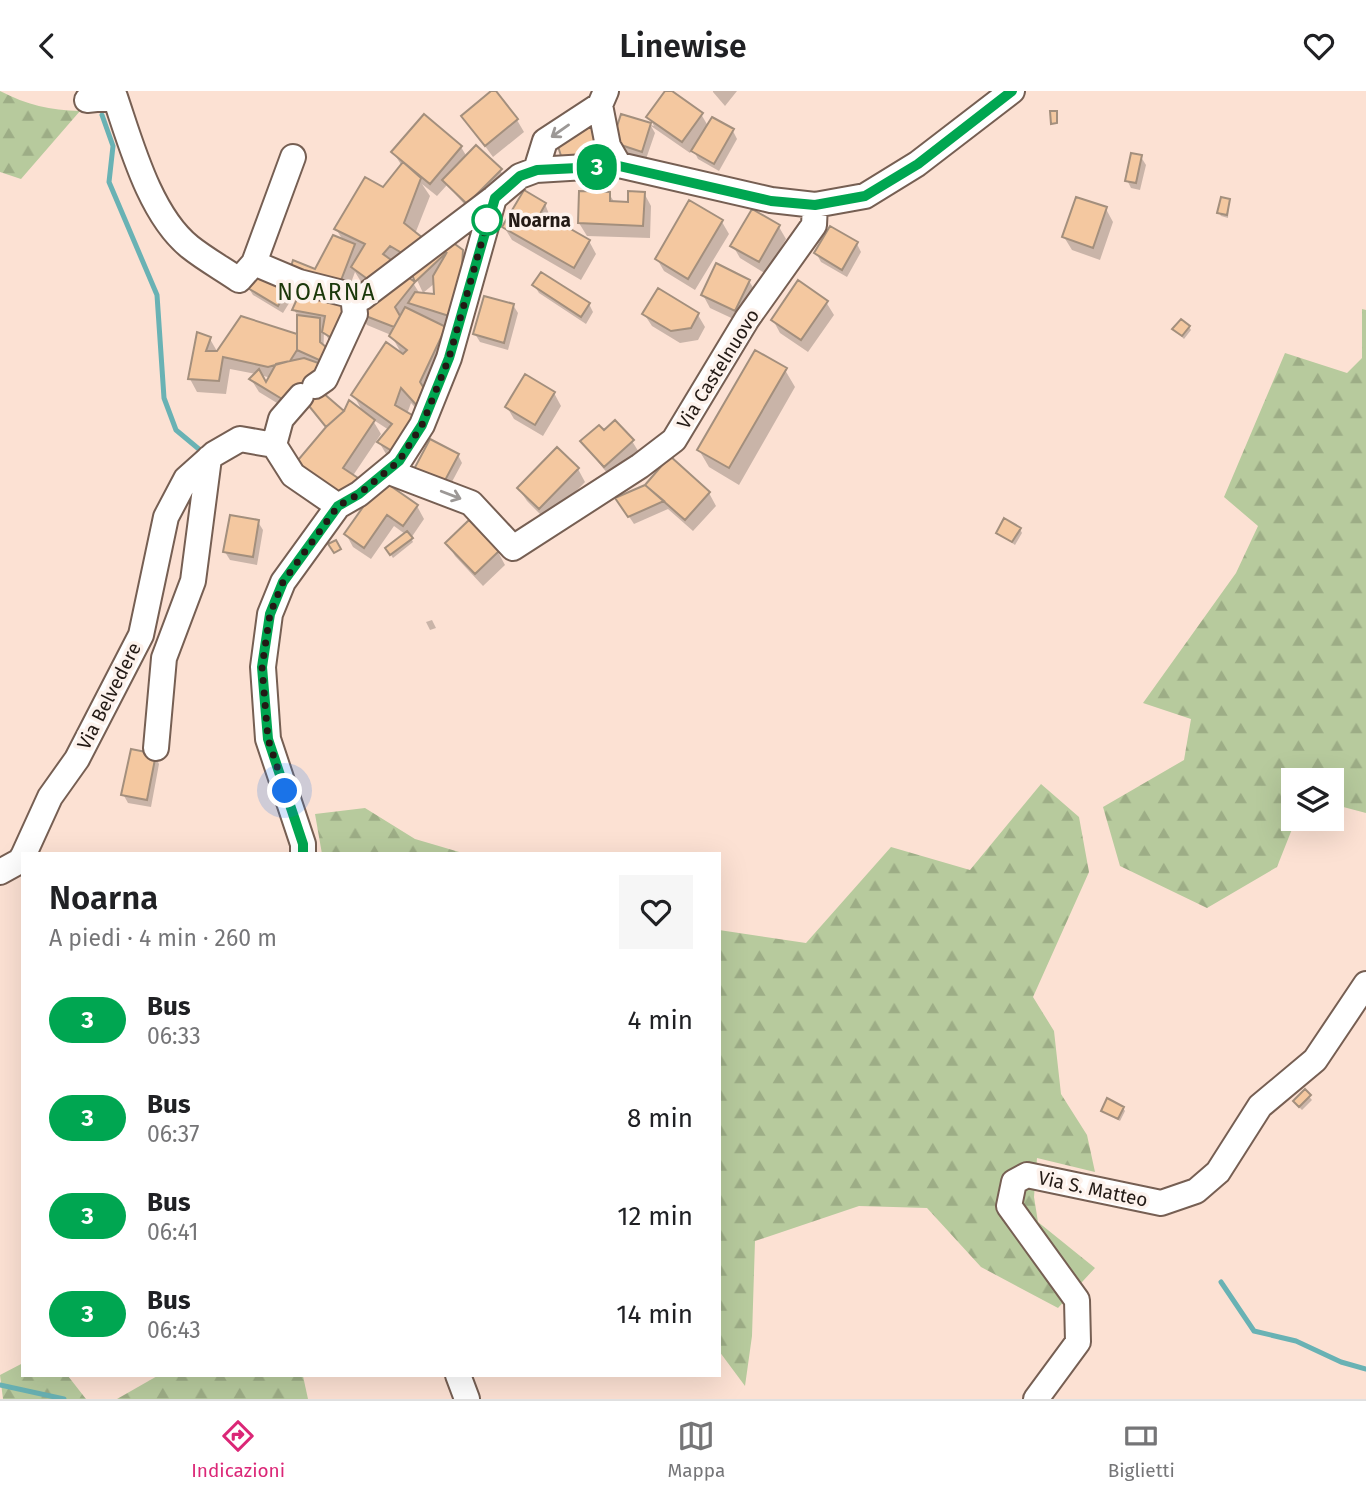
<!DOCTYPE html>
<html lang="it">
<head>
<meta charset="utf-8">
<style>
  :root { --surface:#fff; --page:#f6f6f6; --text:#202124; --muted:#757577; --line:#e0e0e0; --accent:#db2777 }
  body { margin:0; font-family:"Fira Sans",sans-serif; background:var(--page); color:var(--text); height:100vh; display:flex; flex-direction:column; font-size:26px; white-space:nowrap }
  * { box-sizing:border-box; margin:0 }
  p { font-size:23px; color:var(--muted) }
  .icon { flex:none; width:38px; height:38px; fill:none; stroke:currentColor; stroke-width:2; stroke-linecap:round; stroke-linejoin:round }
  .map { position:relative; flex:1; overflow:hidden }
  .details { position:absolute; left:21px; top:761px; width:700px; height:525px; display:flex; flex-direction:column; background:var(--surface); border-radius:0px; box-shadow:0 7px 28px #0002 }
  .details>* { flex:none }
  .badge { padding:0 14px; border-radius:23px; font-size:24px; line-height:46px }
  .tools { position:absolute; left:1281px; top:677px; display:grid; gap:14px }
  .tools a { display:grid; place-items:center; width:63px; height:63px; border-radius:0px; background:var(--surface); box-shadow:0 7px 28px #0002; font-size:35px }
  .you { position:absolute; width:35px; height:35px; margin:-18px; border:5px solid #fff; border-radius:50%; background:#1a73e8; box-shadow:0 0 0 10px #1a73e833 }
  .map>.badge { position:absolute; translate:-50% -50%; box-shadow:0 0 0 4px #fff }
  .round { display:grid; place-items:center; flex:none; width:74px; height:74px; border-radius:0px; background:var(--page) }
  .head { display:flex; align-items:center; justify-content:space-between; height:119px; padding:0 28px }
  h1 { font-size:33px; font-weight:600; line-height:52px }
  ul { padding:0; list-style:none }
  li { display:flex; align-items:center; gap:21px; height:98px; padding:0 28px }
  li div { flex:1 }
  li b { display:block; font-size:26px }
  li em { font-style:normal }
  li .badge { min-width:77px; font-weight:700; text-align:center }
  header { display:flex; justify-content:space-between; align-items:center; height:91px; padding:0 28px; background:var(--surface); font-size:32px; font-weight:600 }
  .tabs { display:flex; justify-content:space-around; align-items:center; height:98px; border-top:2px solid var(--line); background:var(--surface); font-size:19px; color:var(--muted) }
  .tabs a { display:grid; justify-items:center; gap:4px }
  .tabs .selected { color:var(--accent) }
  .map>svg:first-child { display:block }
  .forest { fill:url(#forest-firs) }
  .shadow { fill:#0003; fill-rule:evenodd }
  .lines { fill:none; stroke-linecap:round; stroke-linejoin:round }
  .stream { stroke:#69b2b4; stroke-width:5 }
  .building { fill:#f4c8a0; stroke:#a38f7d; stroke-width:2 }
  .minor-casing { stroke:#765f53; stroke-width:28 }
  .minor { stroke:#fff; stroke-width:24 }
  .oneway { stroke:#9c9896 }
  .line-casing { stroke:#fff; stroke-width:16 }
  .line { stroke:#00a651; stroke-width:10 }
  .walk { stroke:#231a15; stroke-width:7; stroke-dasharray:0 12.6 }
  .stop-dot { fill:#fff; stroke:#00a651; stroke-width:3.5 }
  .labels { text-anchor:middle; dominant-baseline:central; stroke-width:7; stroke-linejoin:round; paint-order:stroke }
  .stop-label { font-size:19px; font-weight:bold; fill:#231a15; stroke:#fdf2ec; text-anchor:start }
  .street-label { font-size:19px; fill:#231a15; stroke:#fdf2ec }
  .quarter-label { font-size:23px; letter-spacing:2px; fill:#1b380a; stroke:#fdf2ec }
</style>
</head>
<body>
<header><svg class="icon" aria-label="back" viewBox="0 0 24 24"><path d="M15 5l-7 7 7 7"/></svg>Linewise<svg class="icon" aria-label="heart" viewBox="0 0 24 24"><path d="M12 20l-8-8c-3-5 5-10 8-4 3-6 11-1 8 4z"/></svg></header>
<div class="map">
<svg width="1366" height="1308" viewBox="0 0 1366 1308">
  <defs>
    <pattern id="forest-firs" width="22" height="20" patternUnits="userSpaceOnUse" patternTransform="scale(1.75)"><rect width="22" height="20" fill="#b7ca9d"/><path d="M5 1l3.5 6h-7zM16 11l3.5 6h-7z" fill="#9dad86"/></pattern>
  </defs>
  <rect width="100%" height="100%" fill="#fce1d3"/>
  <path class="forest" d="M 0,0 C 27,14 50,19 80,20 L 21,88 L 0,81 Z
    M 1362,218 L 1366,219 L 1366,722 L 1332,713 L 1332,690 L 1293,690 L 1293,728 L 1296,728 L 1277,776 L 1207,817 L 1120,775 L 1103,716 L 1184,669 L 1191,628 L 1143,612 L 1236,482 L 1258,435 L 1224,406 L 1285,262 L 1347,282 L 1362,267 Z
    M 1041,693 L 1079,726 L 1089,781 L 1033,906 L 1054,940 L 1061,1003 L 1087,1044 L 1095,1081 L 1037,1067 L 1034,1106 L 1038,1131 L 1095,1177 L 1058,1217 L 981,1176 L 927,1117 L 859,1115 L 755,1150 L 752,1245 L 745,1295 L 719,1260 L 719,839 L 806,852 L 891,756 L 970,779 Z
    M 365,717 L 415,748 L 466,763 L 322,763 L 315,723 Z
    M 23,1272 L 23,1284 L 68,1285 L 86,1308 L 3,1308 L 0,1284 Z
    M 159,1284 L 303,1285 L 308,1308 L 117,1308 Z"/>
  <path class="shadow" d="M 667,0 L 701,23 L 708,35 L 733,40 L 737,48 L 719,80 L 698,68 L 693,58 L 690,62 L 651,35 L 655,42 L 646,68 L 618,59 L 622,25 L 654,35 L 649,26 Z
    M 737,0 L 725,15 L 713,1 L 713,0 Z
    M 424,25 L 461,56 L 467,66 L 500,79 L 507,91 L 475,125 L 447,94 L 437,105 L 422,93 L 430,105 L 415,143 L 428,153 L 462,160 L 469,173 L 456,237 L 434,232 L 445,238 L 430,333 L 411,312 L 407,323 L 426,345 L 409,380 L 389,368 L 379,351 L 389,339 L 372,328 L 381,343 L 352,386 L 354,416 L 327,337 L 307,312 L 295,323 L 259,301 L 251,288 L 256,283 L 230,278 L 226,303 L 197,301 L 190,288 L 210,248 L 218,262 L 299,246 L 299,226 L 294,219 L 316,180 L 344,151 L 336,138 L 384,99 L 402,75 L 393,61 ZM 395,177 L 412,178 L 423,202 L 435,192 L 436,205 L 420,203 L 413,192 ZM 355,181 L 363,194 L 345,208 ZM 360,222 L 367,234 L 391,244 L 404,267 L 354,305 L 364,323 L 345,322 L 322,303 L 324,240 L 331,253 ZM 260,284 L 271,287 L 266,294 Z
    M 463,25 L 517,29 L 524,41 L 493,66 Z
    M 1141,66 L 1146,74 L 1140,99 L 1131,97 L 1127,89 Z
    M 644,102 L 651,115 L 650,147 L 587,145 L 579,132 L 609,103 L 615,112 L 629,113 Z
    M 1229,110 L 1228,127 L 1221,125 L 1219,122 Z
    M 545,113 L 551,128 L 589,150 L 596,163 L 581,189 L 512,149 L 504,136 Z
    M 1106,118 L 1113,131 L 1100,169 L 1072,159 L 1064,146 Z
    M 722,131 L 729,143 L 695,199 L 664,180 L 657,168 Z
    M 779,136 L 786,148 L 766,183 L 740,167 L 733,155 Z
    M 857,153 L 861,161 L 847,186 L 821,171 L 816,162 Z
    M 256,183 L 286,201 L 291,209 L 283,222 L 253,204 L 248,196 Z
    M 749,190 L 757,203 L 742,232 L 710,217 L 703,204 Z
    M 534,194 L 589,213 L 593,221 L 586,233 L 539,202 Z
    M 826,211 L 834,224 L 808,261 L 780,242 L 773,229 Z
    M 513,214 L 518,222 L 508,259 L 480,251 L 475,243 Z
    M 644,223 L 698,224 L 705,236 L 698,249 L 680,252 L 652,235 Z
    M 1189,236 L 1191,239 L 1184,248 L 1174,238 Z
    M 785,279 L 795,296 L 739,394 L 709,376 L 699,359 Z
    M 554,302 L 561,315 L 543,345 L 514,328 L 507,316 Z
    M 632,350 L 640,363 L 612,388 L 582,351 Z
    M 458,364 L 462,372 L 446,402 L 420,389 Z
    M 578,378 L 585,391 L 547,430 L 527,410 L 519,398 Z
    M 382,391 L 417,415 L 424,428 L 411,447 L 413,451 L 393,467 L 387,458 L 405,443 L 394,435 L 371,468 L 353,456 L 346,443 Z
    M 709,402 L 716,415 L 693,440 L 668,418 L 634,433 L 622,415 Z
    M 258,431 L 263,439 L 257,474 L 230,469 L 225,461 Z
    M 469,432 L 498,461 L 505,474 L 483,495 L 455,465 L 448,453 Z
    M 1020,438 L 1022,442 L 1015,454 L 998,442 Z
    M 432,529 L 436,537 L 430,539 L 426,531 Z
    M 155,665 L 159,673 L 151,716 L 128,712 L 123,703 Z
    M 1305,1001 L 1312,1009 L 1302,1019 L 1297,1014 Z
    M 1123,1017 L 1125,1020 L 1120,1030 L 1103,1019 Z"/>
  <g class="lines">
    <path class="stream" d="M 102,24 L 113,55 L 109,91 L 157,204 L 164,307 L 176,339 L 200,359
      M 1221,1191 L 1254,1240 L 1296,1250 L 1341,1271 L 1366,1278
      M 0,1294 L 64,1308"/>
  </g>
  <path class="building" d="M 491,0 L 496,0 L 518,28 L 485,55 L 461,25 Z
    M 665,0 L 672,0 L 703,22 L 682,51 L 646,26 Z
    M 1050,20 L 1057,20 L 1057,32 L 1051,33 Z
    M 424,23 L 462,55 L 430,93 L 391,61 Z
    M 621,23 L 651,32 L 642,61 L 612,51 Z
    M 712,26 L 734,38 L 714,73 L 691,60 Z
    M 594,29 L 606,62 L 562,68 L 556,49 Z
    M 476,54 L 502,78 L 467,113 L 442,89 Z
    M 1131,62 L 1142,64 L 1136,92 L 1125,90 Z
    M 403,71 L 421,87 L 404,132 L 429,152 L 407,165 L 390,155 L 383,163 L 394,171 L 373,192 L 351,176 L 365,153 L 334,138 L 365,86 L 383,96 Z
    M 524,99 L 546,112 L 541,121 L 590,149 L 574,177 L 502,136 Z
    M 579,100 L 610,101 L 610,110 L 628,111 L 628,100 L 645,101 L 643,135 L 578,132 Z
    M 1076,106 L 1107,116 L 1093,157 L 1062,146 Z
    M 1221,106 L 1230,108 L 1227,124 L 1217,122 Z
    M 689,109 L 723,129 L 688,188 L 655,168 Z
    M 752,118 L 780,134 L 759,171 L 730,155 Z
    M 830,135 L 858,151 L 842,179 L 814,162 Z
    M 333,144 L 355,153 L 338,197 L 289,182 L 293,169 L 315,178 Z
    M 448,148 L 463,159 L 461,193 L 449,225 L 408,212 L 415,201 L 434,203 L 433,185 L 447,161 L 415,191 L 409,176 Z
    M 716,172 L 750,189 L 735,220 L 701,204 Z
    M 255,180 L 287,199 L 278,215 L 246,196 Z
    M 399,180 L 415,191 L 395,216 L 400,225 L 394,236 L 358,222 Z
    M 541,181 L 590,212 L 581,226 L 532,194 Z
    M 798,189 L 828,210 L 801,249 L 771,229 Z
    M 302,197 L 353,208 L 335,249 L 322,241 L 325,225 L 292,219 Z
    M 658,197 L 699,222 L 691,237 L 671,240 L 642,223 Z
    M 484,205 L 514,213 L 504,252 L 473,243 Z
    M 405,216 L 446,236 L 420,291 L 427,302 L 420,318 L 401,297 L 395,314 L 417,327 L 399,364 L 377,351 L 392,333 L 351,304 L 386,251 L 403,263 L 407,259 L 389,245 Z
    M 297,224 L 320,227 L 320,251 L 332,261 L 328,273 L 297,259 Z
    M 241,225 L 297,243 L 297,259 L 290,270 L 268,276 L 223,266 L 219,290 L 188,288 L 197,241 L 211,246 L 206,260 L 217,260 Z
    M 1181,228 L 1190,235 L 1182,245 L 1172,238 Z
    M 755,259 L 787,277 L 729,377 L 697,359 Z
    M 304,267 L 327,275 L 315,295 L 344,320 L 326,336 L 301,305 L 287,311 L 249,288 L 259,278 L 266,291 L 276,273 Z
    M 525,283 L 555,301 L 535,334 L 505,316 Z
    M 349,309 L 375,329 L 343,377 L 358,387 L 347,404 L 331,403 L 293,375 L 326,336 L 344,320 Z
    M 615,329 L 634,349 L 604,376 L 580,350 L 599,334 L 604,339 Z
    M 430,348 L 459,363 L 442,395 L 413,380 Z
    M 557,356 L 579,377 L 539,418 L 517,397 Z
    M 670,365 L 710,401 L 685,429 L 645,394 Z
    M 382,389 L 418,414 L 403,435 L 387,424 L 364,457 L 344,443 Z
    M 645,394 L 664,410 L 628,426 L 615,407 Z
    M 230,424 L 259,429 L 253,466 L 223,461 Z
    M 1004,427 L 1021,437 L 1012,451 L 996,442 Z
    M 469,429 L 499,460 L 475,483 L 445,452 Z
    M 407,440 L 413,447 L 390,464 L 385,457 Z
    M 336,449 L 341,458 L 334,462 L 328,453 Z
    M 131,658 L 156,663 L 147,709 L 121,704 Z
    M 1305,998 L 1311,1004 L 1299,1016 L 1293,1010 Z
    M 1107,1007 L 1124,1016 L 1118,1028 L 1101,1020 Z"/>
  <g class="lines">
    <defs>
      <path id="minor" d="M 87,9 L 115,6 C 131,53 150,124 190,156 C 205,168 223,178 239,189 L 254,172
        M 600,14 L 608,55 L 619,74
        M 293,66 L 254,172 L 299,191 L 362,207 L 494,107
        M 536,79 L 545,50 L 600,14 L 606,0
        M 315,295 L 325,288 L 355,223 L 353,204
        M 274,354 L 281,328 L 301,305
        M 387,380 L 471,412 L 513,457 L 640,375 L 674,349 L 747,228 L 814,134 L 815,114
        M 156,657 L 164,567 L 193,490 L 209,367
        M 24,763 L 50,706 L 77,668 L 141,544 L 166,426 L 186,388 L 214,363 L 240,348 L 274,354 L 293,384 L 338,415
        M 303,763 L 303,753 L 268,648 L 263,576 L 270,523 L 283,491 L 338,415 L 359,403 L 399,370 L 422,334 L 449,267 L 494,107 L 520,85 L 536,79 L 619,74 L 771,109 L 815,114 L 865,105 L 917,73 L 1012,0
        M 0,781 L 20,770 L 23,765
        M 458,1284 L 467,1308
        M 1036,1308 L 1078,1251 L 1077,1209 L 1009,1115 L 1014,1091 L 1027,1084 L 1161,1112 L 1196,1100 L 1218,1081 L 1260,1015 L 1315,969 L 1366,893"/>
    </defs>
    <use href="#minor" class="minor-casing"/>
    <use href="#minor" class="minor"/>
  </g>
  <defs><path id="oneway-shaft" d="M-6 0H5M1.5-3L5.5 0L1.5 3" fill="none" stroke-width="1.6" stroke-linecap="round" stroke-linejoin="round" transform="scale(1.75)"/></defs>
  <g class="oneway">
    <use href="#oneway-shaft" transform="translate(560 40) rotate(145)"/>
    <use href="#oneway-shaft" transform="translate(451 404) rotate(21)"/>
  </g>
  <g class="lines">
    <defs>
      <path id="line" d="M 303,763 L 303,753 L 268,648 L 262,576 L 270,523 L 283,491 L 338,415 L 359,403 L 399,370 L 422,334 L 449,267 L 495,107 L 520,85 L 537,79 L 619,75 L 771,110 L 815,114 L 865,105 L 918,73 L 1012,0"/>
    </defs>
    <use href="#line" class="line-casing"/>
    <use href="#line" class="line"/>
    <path class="walk" d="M 285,700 L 268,648 L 262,576 L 270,523 L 283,491 L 338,415 L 359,403 L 399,370 L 422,334 L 449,267 L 489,125 L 487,129"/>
  </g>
  <circle class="stop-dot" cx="487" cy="129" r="14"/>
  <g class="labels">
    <g class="stop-label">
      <text x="508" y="129">Noarna</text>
    </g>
    <g class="street-label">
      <text transform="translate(718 278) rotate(-58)">Via Castelnuovo</text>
      <text transform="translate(109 605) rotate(-63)">Via Belvedere</text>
      <text transform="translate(1093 1098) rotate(12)">Via S. Matteo</text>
    </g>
    <g class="quarter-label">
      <text x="327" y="201">NOARNA</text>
    </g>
  </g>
</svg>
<div class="tools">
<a><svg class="icon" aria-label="layers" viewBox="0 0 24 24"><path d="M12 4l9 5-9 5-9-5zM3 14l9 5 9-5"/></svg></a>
</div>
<div class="you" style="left:285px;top:700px"></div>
<b class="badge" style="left:597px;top:76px;background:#00a651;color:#fff">3</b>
<section class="details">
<div class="head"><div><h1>Noarna</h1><p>A piedi · 4 min · 260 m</p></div><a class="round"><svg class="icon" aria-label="heart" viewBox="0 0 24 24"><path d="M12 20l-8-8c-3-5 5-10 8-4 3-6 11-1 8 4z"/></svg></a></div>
<ul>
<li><span class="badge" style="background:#00a651;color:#fff">3</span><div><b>Bus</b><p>06:33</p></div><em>4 min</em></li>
<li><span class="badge" style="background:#00a651;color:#fff">3</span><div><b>Bus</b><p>06:37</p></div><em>8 min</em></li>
<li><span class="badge" style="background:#00a651;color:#fff">3</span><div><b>Bus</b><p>06:41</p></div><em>12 min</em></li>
<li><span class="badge" style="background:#00a651;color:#fff">3</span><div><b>Bus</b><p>06:43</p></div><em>14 min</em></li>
</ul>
</section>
</div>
<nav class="tabs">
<a class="selected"><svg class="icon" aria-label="directions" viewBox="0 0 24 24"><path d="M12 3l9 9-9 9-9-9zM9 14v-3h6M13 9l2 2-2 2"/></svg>Indicazioni</a>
<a><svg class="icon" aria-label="map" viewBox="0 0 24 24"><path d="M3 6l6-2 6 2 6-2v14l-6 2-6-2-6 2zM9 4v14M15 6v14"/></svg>Mappa</a>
<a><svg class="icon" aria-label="tickets" viewBox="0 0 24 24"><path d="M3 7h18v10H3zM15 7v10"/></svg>Biglietti</a>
</nav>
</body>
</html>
